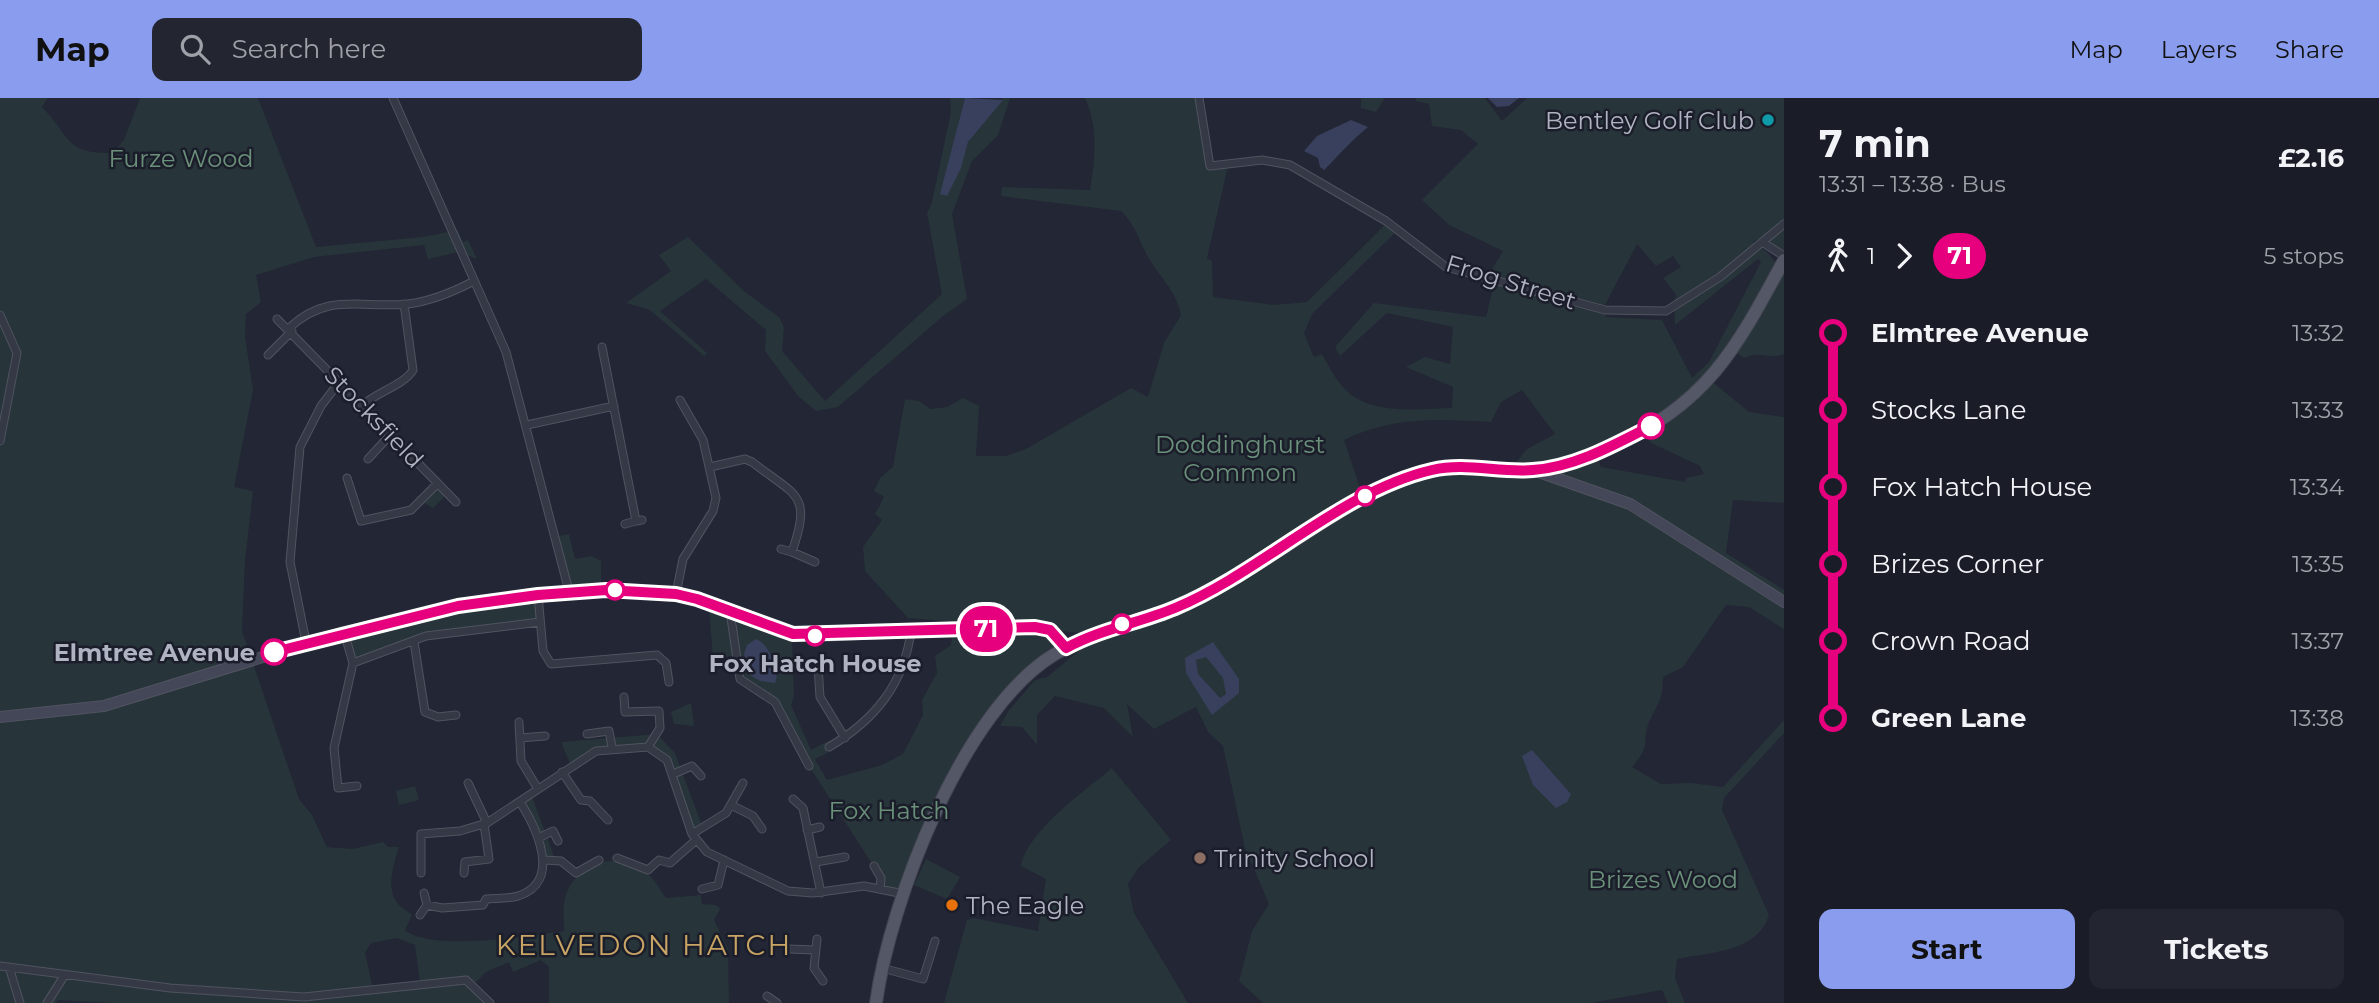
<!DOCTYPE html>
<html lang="en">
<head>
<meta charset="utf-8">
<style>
  :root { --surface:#1a1c28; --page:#232530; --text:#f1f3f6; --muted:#9fa1a8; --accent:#8a9ced }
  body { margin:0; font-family:Montserrat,sans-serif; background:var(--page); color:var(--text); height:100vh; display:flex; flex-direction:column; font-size:26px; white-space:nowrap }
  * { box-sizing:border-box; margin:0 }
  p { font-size:23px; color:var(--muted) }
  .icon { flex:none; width:38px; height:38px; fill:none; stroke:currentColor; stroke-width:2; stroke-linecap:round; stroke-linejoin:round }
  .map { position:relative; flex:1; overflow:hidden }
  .details { display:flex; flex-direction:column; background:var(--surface); width:595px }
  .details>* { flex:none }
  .badge { padding:0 14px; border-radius:23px; font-size:24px; line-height:46px }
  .map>.badge { position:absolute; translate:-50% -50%; box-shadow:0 0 0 4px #fff }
  .legs { display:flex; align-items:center; gap:10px; height:77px; padding:0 35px; font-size:23px }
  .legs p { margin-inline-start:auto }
  .headline { display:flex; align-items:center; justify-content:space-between; height:119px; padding:0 35px }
  h1 { font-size:38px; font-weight:700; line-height:52px }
  .primary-button { display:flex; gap:14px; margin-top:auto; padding:14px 35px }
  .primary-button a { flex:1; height:80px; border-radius:14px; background:var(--accent); color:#111; font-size:28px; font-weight:700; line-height:80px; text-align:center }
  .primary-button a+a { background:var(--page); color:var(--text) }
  ul { padding:0 35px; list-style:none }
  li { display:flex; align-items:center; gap:24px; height:77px; font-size:26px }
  li i { display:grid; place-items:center; width:10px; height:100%; margin:0 9px; background:currentColor }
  li i::after { content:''; width:18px; height:18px; margin:-9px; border:5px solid; border-radius:50%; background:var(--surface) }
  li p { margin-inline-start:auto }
  li:first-child i { background:linear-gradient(#0000 50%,currentColor 0) }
  li:last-child i { background:linear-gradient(currentColor 50%,#0000 0) }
  header { display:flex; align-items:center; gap:42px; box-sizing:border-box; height:98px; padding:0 35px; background:var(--accent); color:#111 }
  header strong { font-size:33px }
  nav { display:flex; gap:38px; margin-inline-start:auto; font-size:24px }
  .search { width:490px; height:63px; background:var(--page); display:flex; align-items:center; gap:18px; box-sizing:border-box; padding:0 24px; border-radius:14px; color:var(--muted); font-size:26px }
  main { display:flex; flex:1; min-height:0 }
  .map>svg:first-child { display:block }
  .green { fill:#273439; fill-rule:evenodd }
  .water { fill:#39405d; fill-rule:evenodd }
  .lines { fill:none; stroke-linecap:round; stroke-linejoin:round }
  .street-casing { stroke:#505360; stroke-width:9 }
  .secondary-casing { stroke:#505360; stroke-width:12 }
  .primary-casing { stroke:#3f424f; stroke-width:14 }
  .street { stroke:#353946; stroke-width:7 }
  .secondary { stroke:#444758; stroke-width:10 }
  .primary { stroke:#535766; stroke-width:12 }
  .line-1-casing { stroke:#fff; stroke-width:16 }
  .line-1 { stroke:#e6007e; stroke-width:10 }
  .culture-dot { fill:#0f9aa8; stroke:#1b1e2a; stroke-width:2.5 }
  .stop-1-dot { fill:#fff; stroke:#e6007e; stroke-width:3.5 }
  .education-dot { fill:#8d6e63; stroke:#1b1e2a; stroke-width:2.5 }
  .food-dot { fill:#e8710a; stroke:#1b1e2a; stroke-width:2.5 }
  .labels { text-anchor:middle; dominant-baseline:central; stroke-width:5; stroke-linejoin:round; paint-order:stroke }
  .poi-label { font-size:24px; fill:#b0b3c2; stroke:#1b1e2a; text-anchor:start }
  .park-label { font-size:24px; fill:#6a907a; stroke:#1b1e2a }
  .street-label { font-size:24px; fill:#b0b3c2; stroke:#1b1e2a }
  .stop-label { font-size:24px; font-weight:bold; fill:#b0b3c2; stroke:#1b1e2a; text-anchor:end }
  .quarter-label { font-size:28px; letter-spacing:2px; fill:#c8a465; stroke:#1b1e2a }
</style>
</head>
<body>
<header>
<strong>Map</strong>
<div class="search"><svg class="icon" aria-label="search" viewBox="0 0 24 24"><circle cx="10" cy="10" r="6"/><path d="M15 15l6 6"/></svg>Search here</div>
<nav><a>Map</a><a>Layers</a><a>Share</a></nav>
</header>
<main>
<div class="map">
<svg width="1784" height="905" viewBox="0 0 1784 905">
  <rect width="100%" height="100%" fill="#222635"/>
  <path class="green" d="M 0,0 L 48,0 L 42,9 C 71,39 65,56 112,55 L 124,42 L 140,0 L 258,0 L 316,149 L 423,139 L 458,132 L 463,144 L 468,142 L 477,161 L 458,154 L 428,161 L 424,147 L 314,159 L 256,177 L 261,204 L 246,216 L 245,238 L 253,292 L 234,389 L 253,393 L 245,463 L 242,533 L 299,701 L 312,717 L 327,749 L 352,751 L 383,744 L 388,749 L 399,749 C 394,766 385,789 398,806 C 401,810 408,813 412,817 L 405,832 C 431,854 530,838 564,833 C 564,823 562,810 565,800 C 575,766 611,754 641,770 C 651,776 659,790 666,800 L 701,797 L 702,806 L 716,807 L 720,811 L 714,822 L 728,851 L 729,905 L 549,905 L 549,869 L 541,862 L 513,874 L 509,864 L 486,874 L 473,887 L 489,905 L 114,905 L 58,902 L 56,905 L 0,905 ZM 397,840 L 415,847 L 420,885 L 373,891 L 365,855 L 371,845 Z
    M 950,0 L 965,0 L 941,96 L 960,64 L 968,44 L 1003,0 L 1010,0 L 998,37 L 972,63 L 952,116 L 967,201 L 943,218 L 838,309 L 816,313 L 798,298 L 765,253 L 766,232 L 706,181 L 660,213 L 707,255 L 704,258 L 650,212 L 626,205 L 671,173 L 659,157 L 688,139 L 744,193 L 780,220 L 784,230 L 782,253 L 825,303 L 942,196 L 927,115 L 932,104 L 951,14 Z
    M 1085,0 L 1199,0 L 1210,68 L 1228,68 L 1207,160 L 1212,163 L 1213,199 L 1273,207 L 1307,204 L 1388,124 L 1398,132 L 1312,216 L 1304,235 L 1314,259 L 1322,256 C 1328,266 1334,279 1342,288 C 1367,318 1418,311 1452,310 L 1453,289 L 1406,269 L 1425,259 L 1450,266 L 1453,229 L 1387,215 L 1340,258 L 1335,249 L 1374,205 L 1486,219 L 1495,181 L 1488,178 L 1503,153 L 1449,127 L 1422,102 L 1478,46 L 1461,32 L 1432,28 L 1429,6 L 1416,3 L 1416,0 L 1485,0 L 1502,23 L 1527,0 L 1784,0 L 1784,158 L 1766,146 L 1767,137 L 1753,144 L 1767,154 L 1779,169 L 1784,162 L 1784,256 C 1771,262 1759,252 1744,260 L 1733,252 L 1709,281 L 1749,314 L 1784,319 L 1784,405 L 1733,402 L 1726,455 L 1784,492 L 1784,531 L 1749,509 L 1726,507 L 1683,569 L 1663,579 C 1662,604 1660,601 1650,622 C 1640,644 1654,644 1632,669 L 1661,686 L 1691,685 L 1723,689 L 1784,622 L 1784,635 L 1724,700 L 1722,712 L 1769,817 C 1758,854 1711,854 1677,861 L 1675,880 L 1685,905 L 1668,905 L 1662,892 L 1591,905 L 1263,905 L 1239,883 L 1252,833 L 1269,806 L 1245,750 L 1223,648 L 1208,634 L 1196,609 L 1154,631 L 1127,606 L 1133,639 L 1104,610 L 1055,598 L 1037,617 L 1037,647 L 1022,629 L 1000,628 L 1009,612 L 1035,582 L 1047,579 L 1086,547 L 1079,535 L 1051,532 L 1066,550 L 1054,557 L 978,637 L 904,796 L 880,791 L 878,775 L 809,668 L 778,609 L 745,586 L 737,558 L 713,560 L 709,510 L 724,518 L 733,529 L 741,523 L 792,540 L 794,598 L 791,607 L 811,652 L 826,644 L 831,653 L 815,661 L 827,682 L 882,667 L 903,656 L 923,617 L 922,602 L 937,575 L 935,558 L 951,547 L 953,531 L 946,523 L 908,520 L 865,473 L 863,449 L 882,422 L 875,416 L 884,399 L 874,393 L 880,380 L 893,369 L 905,301 L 919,303 L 931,311 L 947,309 L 963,300 L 979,308 L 976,358 L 1006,358 L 1026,351 L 1131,290 L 1148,299 L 1164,245 L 1181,217 C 1175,189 1158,179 1146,155 C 1136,136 1137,130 1121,113 L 1001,98 L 1002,89 L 1090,92 C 1095,60 1099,31 1085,0 ZM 1637,146 L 1656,168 L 1673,158 L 1681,169 L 1663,180 L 1677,198 L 1674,201 L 1675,227 L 1758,161 L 1761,164 L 1709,264 L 1692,280 L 1662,222 L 1606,219 L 1605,207 ZM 1522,292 L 1555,336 L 1527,351 L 1514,367 L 1431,372 L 1389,389 L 1365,405 L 1344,342 C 1392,318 1439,321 1491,324 L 1501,304 ZM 1637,325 L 1651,345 L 1700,368 L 1704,376 L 1686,380 L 1685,384 L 1601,369 L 1594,350 Z
    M 1361,0 L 1385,0 L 1376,14 L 1361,10 Z
    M 437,386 L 447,396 L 433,410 L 421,403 Z
    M 569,436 L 575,461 L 591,458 L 601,463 L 601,492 L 569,493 L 554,439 Z
    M 538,497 L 540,524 L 426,538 L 353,565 L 344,534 Z
    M 691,605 L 694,628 L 674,626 L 671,614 Z
    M 657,636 L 675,655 L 703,730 L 692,736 L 672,672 L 657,653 L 612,649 L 571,668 L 561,644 Z
    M 1112,670 L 1171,742 L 1139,769 L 1128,786 L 1134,815 L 1188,905 L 944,905 L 967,822 L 974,820 L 1038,833 L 1046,781 L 1021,768 C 1027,733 1085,693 1112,670 Z
    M 415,688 L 419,702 L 399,707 L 396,693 Z
    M 531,696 L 555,761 L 544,762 L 520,704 Z
    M 926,761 L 960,779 L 947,801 L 914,787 Z"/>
  <path class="water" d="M 965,0 L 1003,2 L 968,44 L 961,70 L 947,98 L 940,96 Z
    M 1488,0 L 1519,0 L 1509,8 L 1497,9 Z
    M 1351,22 L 1368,29 C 1352,42 1339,57 1324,72 L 1320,69 L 1318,60 L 1304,53 L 1317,38 Z
    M 756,541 C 768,545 781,572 775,585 L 760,583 L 750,577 L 744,556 L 747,547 Z
    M 1213,544 L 1239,581 L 1239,595 L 1212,617 L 1186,575 L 1185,560 ZM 1206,559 L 1223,580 L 1226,596 L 1220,600 L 1198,576 L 1196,562 Z
    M 1532,652 L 1571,696 L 1567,704 L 1556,710 L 1533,687 L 1522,658 Z"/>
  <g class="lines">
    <defs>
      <path id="street" d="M 393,0 L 506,254 L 569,493
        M 1199,0 L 1210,68 L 1262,62 L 1290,67 L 1386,123 L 1446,169 L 1605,212 L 1666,213 L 1720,179 L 1784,126
        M 1762,144 L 1784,158
        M 0,217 L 17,255 L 0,343
        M 277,221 L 456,404
        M 289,230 C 329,193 362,211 408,206 C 432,203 453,194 474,183
        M 602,249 L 636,423 L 642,422
        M 268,257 L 292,233
        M 364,306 C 378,294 405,286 413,272 L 404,206
        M 527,327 L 614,308
        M 368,361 L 391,336
        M 710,369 L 745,361 L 752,364 C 797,399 812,395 792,454 L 815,464
        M 347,380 L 361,423 L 411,412 L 437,386
        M 625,426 L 636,423
        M 781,451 L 792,454
        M 676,496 L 683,461 L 713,413 L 716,400 L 703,342 L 680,302
        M 538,497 L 543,553 L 551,566 L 657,557 L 666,565 L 669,584
        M 730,513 L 740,581 L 775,604 L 809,668
        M 344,534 L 353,565 L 426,538 L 540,524
        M 306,544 L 290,464 L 300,349 L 321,308 L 340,283
        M 414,544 L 425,614 L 438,619 L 456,617
        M 353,565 L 334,650 L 338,690 L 357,688
        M 818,568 L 820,599 L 845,640
        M 624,599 L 625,614 L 659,613 L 660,630 L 648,649
        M 519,624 L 521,663 L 538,691
        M 587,636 L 609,633 L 612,649
        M 520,640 L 545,638
        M 829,649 C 875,622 904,586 911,533
        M 562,674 L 581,702 L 590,703 L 608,722
        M 673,676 L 692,668 L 701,678
        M 468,685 L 487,725
        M 793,701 L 803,710 L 821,795
        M 731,707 L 753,718 L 762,731
        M 807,732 L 820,729
        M 692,736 L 726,715 L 743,685
        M 538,740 L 553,733 L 558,743
        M 617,760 L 648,772 L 659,762 L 670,765 L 695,743
        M 544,762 L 561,763 L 576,775 L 599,762
        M 816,764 L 845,759
        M 874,768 L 881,780 L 880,791
        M 421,775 L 421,736 L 460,733 L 487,725 L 596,653 L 648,649 L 667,662 L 692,736 L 707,754 L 788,793 L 813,795 L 864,788 L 904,796
        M 464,775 L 465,764 L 489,761 L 484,726
        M 702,791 L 718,787 L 724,762
        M 424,795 L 427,807
        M 420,817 L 427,807 L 442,810 L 483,807 L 486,801 C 496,800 509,801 518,798 C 563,784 536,729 520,704
        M 817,841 L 814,870 L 823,883
        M 789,851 L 815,852
        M 0,868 L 170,890 L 304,899 L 466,882 L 490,905
        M 9,869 L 20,905
        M 882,870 L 923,881 L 935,843
        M 767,898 L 777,905
        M 47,905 L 64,878"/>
      <path id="secondary" d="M 1533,372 L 1630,406 L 1784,504
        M 0,619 L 104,608 L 344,534 L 458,508 L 569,493 L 676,496 L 730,513 L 780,534 L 814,538 L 1035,529 L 1050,532 L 1066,550"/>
      <path id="primary" d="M 876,905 C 890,803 963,611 1055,556 C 1093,534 1133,526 1174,511 C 1197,502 1220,487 1241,475 C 1304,441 1361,390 1431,372 C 1465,363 1499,376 1533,372 C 1560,370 1587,359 1612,348 C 1707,307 1737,249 1784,162"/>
    </defs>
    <use href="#street" class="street-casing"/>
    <use href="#secondary" class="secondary-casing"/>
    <use href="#primary" class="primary-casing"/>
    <use href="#street" class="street"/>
    <use href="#secondary" class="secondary"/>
    <use href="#primary" class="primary"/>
  </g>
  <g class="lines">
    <defs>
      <path id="line-1" d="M 274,554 L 458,508 L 538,497 L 606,492 L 676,496 L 697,501 L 793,536 L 1035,529 L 1050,532 L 1066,550 C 1101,531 1139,525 1175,510 C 1262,474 1341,393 1432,372 C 1466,364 1499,375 1533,372 C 1575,369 1614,347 1651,328"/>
    </defs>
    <use href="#line-1" class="line-1-casing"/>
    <use href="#line-1" class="line-1"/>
  </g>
  <circle class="culture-dot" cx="1768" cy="22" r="7"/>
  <g class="stop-1-dot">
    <circle cx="1651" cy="328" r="12"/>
    <circle cx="1365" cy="398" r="9"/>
    <circle cx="615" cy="492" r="9"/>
    <circle cx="1122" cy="526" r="9"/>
    <circle cx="815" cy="538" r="9"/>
    <circle cx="274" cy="554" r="12"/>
  </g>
  <circle class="education-dot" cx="1200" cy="760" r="7"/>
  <circle class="food-dot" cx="952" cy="807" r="7"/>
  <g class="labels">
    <g class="poi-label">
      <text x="1754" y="22" text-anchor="end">Bentley Golf Club</text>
      <text x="1214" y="760">Trinity School</text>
      <text x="966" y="807">The Eagle</text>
    </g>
    <g class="park-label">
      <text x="181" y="60">Furze Wood</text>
      <text x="1240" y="346">Doddinghurst<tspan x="1240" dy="28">Common</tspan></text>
      <text x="889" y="712">Fox Hatch</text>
      <text x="1663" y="781">Brizes Wood</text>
    </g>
    <g class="street-label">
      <text transform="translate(1511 184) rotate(17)">Frog Street</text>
      <text transform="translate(374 319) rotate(46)">Stocksfield</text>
    </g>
    <g class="stop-label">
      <text x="255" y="554">Elmtree Avenue</text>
      <text x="815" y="565" text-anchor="middle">Fox Hatch House</text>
    </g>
    <g class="quarter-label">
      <text x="644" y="847">KELVEDON HATCH</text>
    </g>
  </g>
</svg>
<b class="badge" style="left:986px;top:531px;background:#e6007e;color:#fff">71</b>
</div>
<section class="details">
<div class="headline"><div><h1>7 min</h1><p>13:31 – 13:38 · Bus</p></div><b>£2.16</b></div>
<div class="legs"><svg class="icon" aria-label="walk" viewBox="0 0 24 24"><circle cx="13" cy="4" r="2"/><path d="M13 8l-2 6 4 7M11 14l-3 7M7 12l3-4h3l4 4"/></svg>1<svg class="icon" aria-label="forward" viewBox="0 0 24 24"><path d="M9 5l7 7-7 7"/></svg><b class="badge" style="background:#e6007e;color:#fff">71</b><p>5 stops</p></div>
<ul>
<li><i style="color:#e6007e"></i><b>Elmtree Avenue</b><p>13:32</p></li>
<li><i style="color:#e6007e"></i><span>Stocks Lane</span><p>13:33</p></li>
<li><i style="color:#e6007e"></i><span>Fox Hatch House</span><p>13:34</p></li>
<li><i style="color:#e6007e"></i><span>Brizes Corner</span><p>13:35</p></li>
<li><i style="color:#e6007e"></i><span>Crown Road</span><p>13:37</p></li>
<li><i style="color:#e6007e"></i><b>Green Lane</b><p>13:38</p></li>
</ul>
<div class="primary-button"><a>Start</a><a>Tickets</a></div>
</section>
</main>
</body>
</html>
